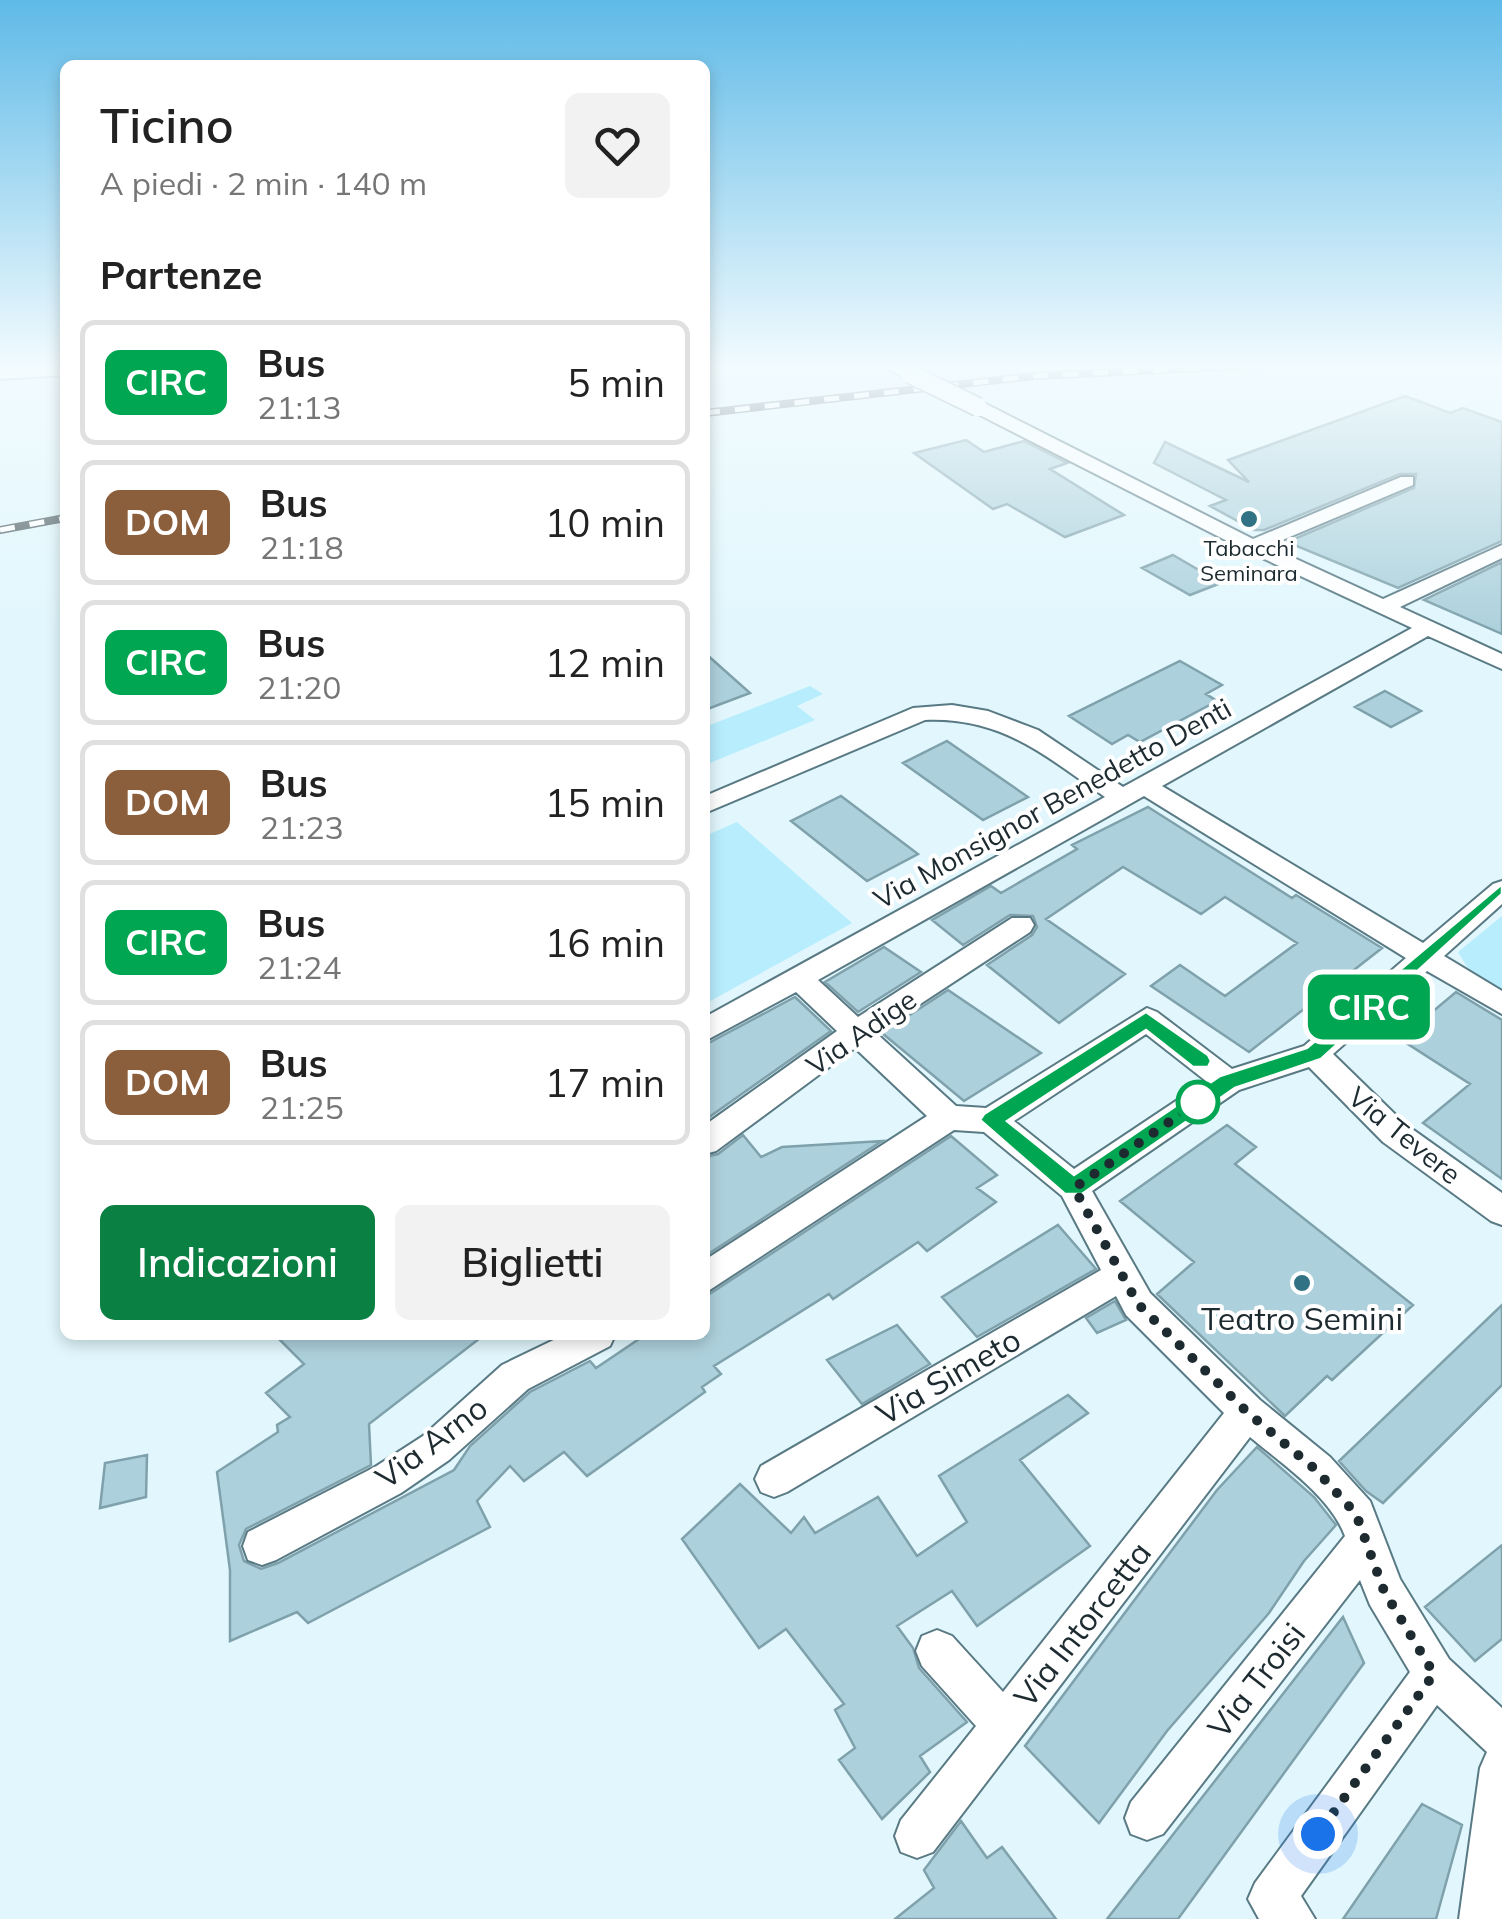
<!DOCTYPE html>
<html lang="it">
<head>
<meta charset="utf-8">
<style>
  :root { --surface:#fff; --page:#f2f2f2; --text:#222; --muted:#767676; --line:#e0e0e0; --accent:#0b8043 }
  body { margin:0; font-family:Mulish,sans-serif; background:var(--page); color:var(--text); height:100vh; display:flex; flex-direction:column; font-size:38px; white-space:nowrap }
  * { box-sizing:border-box; margin:0 }
  p { font-size:32px; color:var(--muted) }
  .icon { flex:none; width:55px; height:55px; fill:none; stroke:currentColor; stroke-width:2; stroke-linecap:round; stroke-linejoin:round }
  .map { position:relative; flex:1; overflow:hidden }
  .sheet { position:absolute; left:60px; top:60px; width:650px; height:1280px; display:flex; flex-direction:column; background:var(--surface); border-radius:15px; box-shadow:0 5px 15px #0003 }
  .sheet>* { flex:none }
  .badge { padding:0 20px; border-radius:15px; font-size:35px; line-height:65px }
  .you { position:absolute; width:50px; height:50px; margin:-25px; border:8px solid #fff; border-radius:50%; background:#1a73e8; box-shadow:0 0 0 15px #1a73e833 }
  .map>.badge { position:absolute; translate:-50% -50%; box-shadow:0 0 0 5px #fff }
  h2 { padding:0 40px; font-size:38px; line-height:90px }
  .round { display:grid; place-items:center; flex:none; width:105px; height:105px; border-radius:15px; background:var(--page) }
  .summary { display:flex; align-items:center; justify-content:space-between; height:170px; padding:0 40px }
  h1 { font-size:48px; font-weight:600; line-height:75px }
  .cta { display:flex; gap:20px; margin-top:auto; padding:20px 40px }
  .cta a { flex:1; height:115px; border-radius:15px; background:var(--accent); color:#fff; font-size:40px; font-weight:600; line-height:115px; text-align:center }
  .cta a+a { background:var(--page); color:var(--text) }
  ul { padding:0; list-style:none }
  li { display:flex; align-items:center; gap:30px; height:125px; margin:0 20px 15px; padding:0 20px; border:5px solid var(--line); border-radius:15px }
  li div { flex:1 }
  li b { display:block; font-size:38px }
  li em { font-style:normal }
  li .badge { min-width:110px; font-weight:700; text-align:center }
  .map>svg:first-child { display:block }
  .green { fill:#b7edfd }
  .building { fill:#add1dc; stroke:#7fa1ac; stroke-width:2.5 }
  .lines { fill:none; stroke-linecap:round; stroke-linejoin:round }
  .street-casing { stroke:#597a84; stroke-width:4 }
  .secondary-casing { stroke:#597a84; stroke-width:4 }
  .street { fill:#fff; fill-rule:evenodd }
  .secondary { fill:#fff; fill-rule:evenodd }
  .rail-casing { stroke:#47575c; stroke-width:8 }
  .rail { stroke:#fff; stroke-width:5; stroke-dasharray:15; stroke-linecap:butt }
  .street-bridge-casing { stroke:#597a84; stroke-width:21; stroke-linecap:butt }
  .street-bridge { stroke:#fff; stroke-width:18 }
  .line { fill:#00a651; stroke:#fff; stroke-width:2.5 }
  .walk { stroke:#1d2b30; stroke-width:10; stroke-dasharray:0 18 }
  .poi-dot { fill:#317385; stroke:#fff; stroke-width:4 }
  .stop-dot { fill:#fff; stroke:#00a651; stroke-width:5 }
  .labels { text-anchor:middle; dominant-baseline:central; stroke-width:8; stroke-linejoin:round; paint-order:stroke }
  .far-poi-label { font-size:22px; fill:#1d2b30; stroke:#fff }
  .street-label { font-size:28px; fill:#1d2b30; stroke:#fff }
  .near-poi-label { font-size:32px; fill:#1d2b30; stroke:#fff }
  .near-street-label { font-size:32px; fill:#1d2b30; stroke:#fff }
</style>
</head>
<body>
<div class="map">
<svg width="1502" height="1919" viewBox="0 0 1502 1919">
  <rect width="100%" height="100%" fill="#e1f7fd"/>
  <path class="green" d="M 810,686 L 823,694 L 797,706 L 815,720 L 705,765 L 705,727 Z
    M 737,822 L 852,923 L 705,1004 L 705,836 Z
    M 1502,916 L 1502,992 L 1467,967 L 1458,952 Z"/>
  <path class="building" d="M 1405,396 L 1450,413 L 1463,408 L 1502,422 L 1502,541 L 1398,588 L 1287,542 L 1414,488 L 1416,474 L 1400,474 L 1264,530 L 1254,530 L 1210,506 L 1226,500 L 1154,463 L 1165,442 L 1249,482 L 1228,460 Z
    M 966,440 L 984,452 L 1024,441 L 1067,463 L 1050,469 L 1124,515 L 1065,537 L 1007,504 L 993,509 L 914,453 Z
    M 1173,555 L 1221,583 L 1190,595 L 1142,568 Z
    M 1502,562 L 1502,634 L 1424,600 Z
    M 705,653 L 750,693 L 705,710 Z
    M 1180,661 L 1222,685 L 1206,694 L 1217,701 L 1140,742 L 1128,735 L 1112,744 L 1069,716 Z
    M 1385,691 L 1421,711 L 1391,727 L 1355,707 Z
    M 947,741 L 1028,797 L 983,820 L 903,763 Z
    M 841,796 L 918,854 L 867,881 L 791,821 Z
    M 1148,807 L 1292,898 L 1296,895 L 1382,948 L 1249,1052 L 1151,986 L 1180,965 L 1225,996 L 1297,943 L 1225,897 L 1201,914 L 1123,867 L 1046,919 L 1125,974 L 1059,1023 L 987,965 L 1032,935 L 1037,927 L 1033,916 L 1010,915 L 963,945 L 932,920 L 991,886 L 1001,893 L 1077,849 L 1072,845 Z
    M 884,947 L 921,972 L 858,1012 L 825,982 Z
    M 948,990 L 1041,1053 L 964,1101 L 882,1033 Z
    M 1456,992 L 1502,1020 L 1502,1179 L 1423,1123 L 1470,1084 L 1400,1039 Z
    M 795,997 L 831,1031 L 705,1120 L 705,1045 Z
    M 1227,1125 L 1256,1147 L 1235,1164 L 1413,1305 L 1332,1380 L 1327,1376 L 1285,1416 L 1157,1294 L 1194,1262 L 1120,1201 Z
    M 743,1135 L 761,1157 L 782,1147 L 882,1141 L 705,1256 L 705,1157 L 718,1154 Z
    M 951,1136 L 997,1175 L 977,1188 L 996,1202 L 927,1251 L 918,1242 L 833,1299 L 829,1294 L 714,1366 L 721,1374 L 702,1387 L 705,1392 L 587,1476 L 564,1452 L 524,1481 L 510,1466 L 477,1501 L 490,1527 L 308,1623 L 297,1612 L 230,1641 L 230,1570 L 217,1472 L 278,1432 L 277,1425 L 290,1417 L 266,1393 L 304,1364 L 275,1335 L 484,1335 L 369,1424 L 371,1465 L 246,1529 L 239,1545 L 244,1561 L 261,1569 L 278,1563 L 454,1470 L 470,1446 L 530,1392 L 590,1361 L 596,1368 L 645,1335 L 705,1335 L 705,1297 Z
    M 1058,1225 L 1096,1269 L 977,1337 L 942,1297 Z
    M 1115,1301 L 1126,1320 L 1097,1333 L 1086,1318 Z
    M 1502,1305 L 1502,1385 L 1383,1503 L 1366,1491 L 1339,1461 Z
    M 897,1325 L 930,1364 L 862,1404 L 827,1360 Z
    M 1068,1395 L 1088,1413 L 1020,1460 L 1090,1546 L 977,1626 L 952,1591 L 897,1626 L 913,1648 L 919,1668 L 967,1722 L 920,1756 L 930,1772 L 882,1819 L 839,1760 L 855,1748 L 835,1710 L 844,1704 L 786,1629 L 759,1648 L 682,1539 L 740,1484 L 791,1533 L 804,1517 L 815,1533 L 878,1497 L 917,1556 L 967,1522 L 939,1476 Z
    M 1257,1447 L 1314,1497 L 1336,1525 L 1304,1561 L 1269,1613 L 1167,1731 L 1099,1823 L 1025,1746 L 1217,1490 Z
    M 147,1455 L 146,1497 L 100,1508 L 105,1463 Z
    M 1502,1545 L 1502,1639 L 1475,1661 L 1425,1607 Z
    M 1343,1617 L 1364,1663 L 1178,1919 L 1107,1919 Z
    M 1422,1804 L 1462,1825 L 1436,1919 L 1343,1919 Z
    M 961,1821 L 987,1858 L 1002,1847 L 1056,1919 L 895,1919 L 934,1888 L 924,1870 Z"/>
  <g class="lines">
    <defs>
      <path id="street" d="M 877,363 L 898,363 L 918,374 L 904,377 Z
        M 972,403 L 984,403 L 1253,539 L 1401,477 L 1413,477 L 1413,485 L 1268,546 L 1383,599 L 1502,545 L 1502,558 L 1400,607 L 1502,654 L 1502,669 L 1428,636 L 1162,786 L 1423,943 L 1493,884 L 1502,881 L 1502,904 L 1444,956 L 1502,991 L 1502,1014 L 1427,971 L 1333,1054 L 1405,1124 L 1502,1193 L 1502,1225 L 1491,1221 L 1383,1142 L 1309,1067 L 1239,1090 L 1092,1191 L 1150,1293 L 1260,1400 L 1330,1457 L 1370,1501 L 1400,1579 L 1449,1659 L 1502,1708 L 1502,1919 L 1459,1919 L 1480,1768 L 1487,1752 L 1437,1705 L 1301,1896 L 1315,1919 L 1259,1919 L 1248,1899 L 1255,1883 L 1410,1672 L 1370,1605 L 1360,1580 L 1163,1834 L 1147,1840 L 1131,1834 L 1125,1818 L 1131,1802 L 1345,1536 C 1330,1496 1282,1464 1250,1437 L 933,1852 L 917,1858 L 901,1852 L 895,1836 L 901,1820 L 976,1726 L 922,1666 L 916,1651 L 922,1636 L 937,1630 L 952,1636 L 1003,1692 L 1224,1413 L 1126,1315 L 1116,1296 L 787,1492 L 774,1497 L 761,1492 L 755,1479 L 761,1466 L 1101,1270 L 1062,1196 L 984,1132 L 954,1130 L 705,1293 L 705,1260 L 927,1116 L 855,1048 L 716,1151 L 705,1154 L 705,1125 L 837,1031 L 796,992 L 705,1041 L 705,1017 L 1105,797 C 1044,755 1002,717 925,720 L 705,813 L 705,796 L 913,708 L 952,705 L 988,711 L 1038,730 L 1123,787 L 1412,628 L 1245,550 L 972,411 ZM 1144,796 L 1406,958 L 1304,1046 L 1232,1069 L 1157,1012 L 1147,1008 L 986,1108 L 956,1106 L 876,1033 L 1030,932 L 1034,925 L 1030,918 L 1012,918 L 858,1017 L 818,980 ZM 1146,1034 L 1206,1081 L 1074,1169 L 1014,1121 Z
        M 564,1335 L 615,1335 L 610,1346 L 528,1389 L 449,1460 L 401,1493 L 276,1560 L 262,1565 L 248,1560 L 243,1546 L 248,1532 L 375,1467 L 423,1436 L 502,1365 Z"/>
      <path id="secondary" d="M 65,363 L 65,375 L 0,379 L 0,365 Z"/>
    </defs>
    <use href="#street" class="street-casing"/>
    <use href="#secondary" class="secondary-casing"/>
    <use href="#street" class="street"/>
    <use href="#secondary" class="secondary"/>
    <defs>
      <path id="rail" d="M 705,413 L 1034,376 L 1310,363
        M 0,530 L 65,518"/>
    </defs>
    <use href="#rail" class="rail-casing"/>
    <use href="#rail" class="rail"/>
    <defs>
      <path id="street-bridge" d="M 910,374 L 978,407"/>
    </defs>
    <use href="#street-bridge" class="street-bridge-casing"/>
    <use href="#street-bridge" class="street-bridge"/>
  </g>
  <linearGradient id="sky" x2="0" y2="1"><stop stop-color="#5fbae7"/><stop offset="0.58" stop-color="#f2fbfe"/><stop offset="1" stop-color="#f2fbfe" stop-opacity="0"/></linearGradient>
  <rect width="1502" height="631" fill="url(#sky)"/>
  <path class="line" d="M 1502,884 L 1502,894 L 1321,1059 L 1235,1088 L 1082,1194 L 1065,1194 L 980,1120 L 984,1114 L 1146,1012 L 1208,1055 L 1211,1061 L 1208,1067 L 1193,1067 L 1146,1030 L 1007,1121 L 1074,1175 L 1220,1076 L 1307,1048 Z"/>
  <g class="lines">
    <path class="walk" d="M 1198,1102 L 1074,1188 L 1138,1304 L 1247,1412 L 1316,1470 L 1356,1514 L 1384,1591 L 1434,1674 L 1318,1834"/>
  </g>
  <g class="poi-dot">
    <circle cx="1249" cy="519" r="10"/>
    <circle cx="1302" cy="1283" r="10"/>
  </g>
  <circle class="stop-dot" cx="1198" cy="1102" r="20"/>
  <g class="labels">
    <g class="far-poi-label">
      <text x="1249" y="548">Tabacchi<tspan x="1249" dy="25">Seminara</tspan></text>
    </g>
    <g class="street-label">
      <text transform="translate(1052 803) rotate(-29)">Via Monsignor Benedetto Denti</text>
      <text transform="translate(861 1032) rotate(-35)">Via Adige</text>
      <text transform="translate(1405 1135) rotate(39)">Via Tevere</text>
    </g>
    <g class="near-poi-label">
      <text x="1302" y="1318">Teatro Semini</text>
    </g>
    <g class="near-street-label">
      <text transform="translate(948 1376) rotate(-30)">Via Simeto</text>
      <text transform="translate(431 1442) rotate(-37)">Via Arno</text>
      <text transform="translate(1082 1624) rotate(-52)">Via Intorcetta</text>
      <text transform="translate(1256 1680) rotate(-52)">Via Troisi</text>
    </g>
  </g>
</svg>
<div class="you" style="left:1318px;top:1834px"></div>
<b class="badge" style="left:1369px;top:1007px;background:#00a651;color:#fff">CIRC</b>
<section class="sheet">
<div class="summary"><div><h1>Ticino</h1><p>A piedi · 2 min · 140 m</p></div><a class="round"><svg class="icon" aria-label="heart" viewBox="0 0 24 24"><path d="M12 20l-8-8c-3-5 5-10 8-4 3-6 11-1 8 4z"/></svg></a></div>
<h2>Partenze</h2>
<ul>
<li><span class="badge" style="background:#00a651;color:#fff">CIRC</span><div><b>Bus</b><p>21:13</p></div><em>5 min</em></li>
<li><span class="badge" style="background:#8b5e3c;color:#fff">DOM</span><div><b>Bus</b><p>21:18</p></div><em>10 min</em></li>
<li><span class="badge" style="background:#00a651;color:#fff">CIRC</span><div><b>Bus</b><p>21:20</p></div><em>12 min</em></li>
<li><span class="badge" style="background:#8b5e3c;color:#fff">DOM</span><div><b>Bus</b><p>21:23</p></div><em>15 min</em></li>
<li><span class="badge" style="background:#00a651;color:#fff">CIRC</span><div><b>Bus</b><p>21:24</p></div><em>16 min</em></li>
<li><span class="badge" style="background:#8b5e3c;color:#fff">DOM</span><div><b>Bus</b><p>21:25</p></div><em>17 min</em></li>
</ul>
<div class="cta"><a>Indicazioni</a><a>Biglietti</a></div>
</section>
</div>
</body>
</html>
